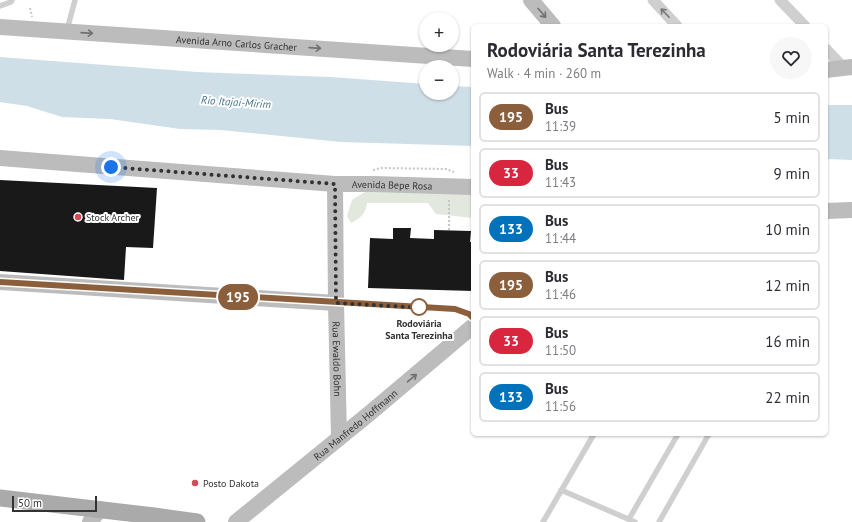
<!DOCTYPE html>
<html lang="en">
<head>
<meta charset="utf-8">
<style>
  :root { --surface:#fff; --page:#f7f7f7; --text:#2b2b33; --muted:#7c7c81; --line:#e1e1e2 }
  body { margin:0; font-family:"PT Sans",sans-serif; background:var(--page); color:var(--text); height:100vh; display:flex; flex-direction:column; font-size:15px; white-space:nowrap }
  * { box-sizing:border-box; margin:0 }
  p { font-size:13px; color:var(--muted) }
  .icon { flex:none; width:22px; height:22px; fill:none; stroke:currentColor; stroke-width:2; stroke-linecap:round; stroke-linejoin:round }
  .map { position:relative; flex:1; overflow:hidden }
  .drawer { position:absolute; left:471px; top:24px; width:357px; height:412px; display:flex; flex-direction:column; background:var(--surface); border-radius:6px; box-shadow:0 1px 3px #0004 }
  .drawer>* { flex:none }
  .badge { padding:0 8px; border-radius:13px; font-size:14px; line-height:26px }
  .fabs { position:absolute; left:419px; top:12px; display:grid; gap:8px }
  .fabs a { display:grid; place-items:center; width:40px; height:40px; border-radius:50%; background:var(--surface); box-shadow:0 1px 3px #0004; font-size:20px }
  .scale { position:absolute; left:12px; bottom:10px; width:85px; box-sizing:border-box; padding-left:4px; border:2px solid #323232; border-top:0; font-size:11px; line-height:14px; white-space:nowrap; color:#323232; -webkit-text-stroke:3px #fff; paint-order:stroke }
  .you { position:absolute; width:20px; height:20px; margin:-10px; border:3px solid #fff; border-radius:50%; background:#1a73e8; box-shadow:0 0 0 6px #1a73e833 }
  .map>.badge { position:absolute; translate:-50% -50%; box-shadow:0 0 0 2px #fff }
  .round { display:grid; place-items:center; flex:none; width:42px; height:42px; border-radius:21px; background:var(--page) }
  .summary { display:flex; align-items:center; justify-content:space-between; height:68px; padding:0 16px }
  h1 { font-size:19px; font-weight:700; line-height:30px }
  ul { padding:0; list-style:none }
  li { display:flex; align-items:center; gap:12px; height:50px; margin:0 8px 6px; padding:0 8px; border:2px solid var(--line); border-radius:6px }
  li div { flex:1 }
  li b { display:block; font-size:15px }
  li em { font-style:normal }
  li .badge { min-width:44px; font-weight:700; text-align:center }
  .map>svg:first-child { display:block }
  .green { fill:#e2e8dd }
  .water { fill:#cfdfe8 }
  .building { fill:#191919 }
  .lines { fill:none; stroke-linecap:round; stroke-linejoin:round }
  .path { stroke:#c6c6c6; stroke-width:2; stroke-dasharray:2 2; stroke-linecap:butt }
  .lane { stroke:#cfcfcf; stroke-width:5.5 }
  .street { stroke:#cfcfcf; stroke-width:11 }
  .secondary { stroke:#bcbcbc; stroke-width:16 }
  .primary { stroke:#aaa; stroke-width:17 }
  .oneway { stroke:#707070 }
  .oneway2 { stroke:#797979 }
  .line-casing { stroke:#fff; stroke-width:9 }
  .line { stroke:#8b5e3c; stroke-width:6 }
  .walk { stroke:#323232; stroke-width:4; stroke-dasharray:0 7.2 }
  .poi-dot { fill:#d24b58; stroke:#fff; stroke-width:1.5 }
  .stop-dot { fill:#fff; stroke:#8b5e3c; stroke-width:2 }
  .labels { text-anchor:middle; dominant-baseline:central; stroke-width:4; stroke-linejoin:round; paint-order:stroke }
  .street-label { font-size:10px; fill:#323232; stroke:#fff }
  .poi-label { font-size:10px; fill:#323232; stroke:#fff; text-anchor:start }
  .stop-label { font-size:10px; font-weight:bold; fill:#323232; stroke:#fff }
  .water-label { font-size:11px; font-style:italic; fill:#48738c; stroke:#fff }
</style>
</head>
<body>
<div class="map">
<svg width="852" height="522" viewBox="0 0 852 522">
  <rect width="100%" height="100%" fill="#fff"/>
  <path class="green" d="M 365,192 L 473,192 L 473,218 L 436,214 L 428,203 L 367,203 C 366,214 360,218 351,223 L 347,216 L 352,200 Z"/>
  <path class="water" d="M 0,57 L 197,72 L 331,77 L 426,84 L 426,93 L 452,93 L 452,86 L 473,87 L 473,146 L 341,142 L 220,130 L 180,129 L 110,119 L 62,117 L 27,106 L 0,102 Z
    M 826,105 L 852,105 L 852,160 L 826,159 Z"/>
  <path class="building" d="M 0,180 L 157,188 L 153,248 L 126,247 L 124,280 L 0,271 Z
    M 393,228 L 411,228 L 410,238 L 434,239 L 434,230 L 471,231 L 470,242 L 473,242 L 473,291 L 368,288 L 370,238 L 393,239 Z"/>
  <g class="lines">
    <path class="path" d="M 30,8 L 32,17
      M 373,170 L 381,168 L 446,169 L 454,172
      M 449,200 L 449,230"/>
    <path class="lane" d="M 0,6 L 11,2 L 12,0
      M 67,30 L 75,0
      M 338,303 L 455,309 L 469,314 L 473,318
      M 561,490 L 635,522
      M 629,519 L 678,434
      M 543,522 L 594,434
      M 659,522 L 709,434"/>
    <path class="street" d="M 653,0 L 677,26
      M 780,0 L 805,26
      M 826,49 L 844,68"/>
    <g class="secondary">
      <path d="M 531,0 L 553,26"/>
      <path id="s1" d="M 0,27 L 473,59"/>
      <path d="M 826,70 L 852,67"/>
      <path id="s2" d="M 0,158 L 335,184 L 374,184 L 473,187"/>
      <path id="s3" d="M 335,184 L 336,303 L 339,438"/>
      <path d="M 826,211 L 852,210"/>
      <path d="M 0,282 L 336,303"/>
      <path d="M 90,522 L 100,509"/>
      <path id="s4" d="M 236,522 L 370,413 L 473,326"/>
    </g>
    <path class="primary" d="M 0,498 L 154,516 L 197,522"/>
  </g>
  <defs><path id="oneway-shaft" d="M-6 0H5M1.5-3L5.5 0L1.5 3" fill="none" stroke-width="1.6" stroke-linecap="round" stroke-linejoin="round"/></defs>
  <g class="oneway">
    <use href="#oneway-shaft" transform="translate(542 13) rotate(49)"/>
    <use href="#oneway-shaft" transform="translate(87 33) rotate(4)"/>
    <use href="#oneway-shaft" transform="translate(315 48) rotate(4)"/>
    <use href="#oneway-shaft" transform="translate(412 378) rotate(-40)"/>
  </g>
  <use class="oneway2" href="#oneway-shaft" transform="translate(665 13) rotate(-134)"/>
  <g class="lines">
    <defs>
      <path id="line" d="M 0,282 L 455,309 L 469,314 L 473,318"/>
    </defs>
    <use href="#line" class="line-casing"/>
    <use href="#line" class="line"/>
    <path class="walk" d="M 111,167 L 335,184 L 336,303 L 426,308 L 419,307"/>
  </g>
  <g class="poi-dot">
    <circle cx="78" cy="217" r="4"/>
    <circle cx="195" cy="483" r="4"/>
  </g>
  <circle class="stop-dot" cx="419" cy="307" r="8"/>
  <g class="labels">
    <g class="street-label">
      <text stroke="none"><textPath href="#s1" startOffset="237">Avenida Arno Carlos Gracher</textPath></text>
      <text stroke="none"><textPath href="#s2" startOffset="393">Avenida Bepe Rosa</textPath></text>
      <text stroke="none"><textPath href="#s3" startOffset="175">Rua Ewaldo Bohn</textPath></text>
      <text stroke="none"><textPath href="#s4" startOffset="154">Rua Manfredo Hoffmann</textPath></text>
    </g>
    <g class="poi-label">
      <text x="86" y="217">Stock Archer</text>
      <text x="203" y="483">Posto Dakota</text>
    </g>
    <g class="stop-label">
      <text x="419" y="323">Rodoviária<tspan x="419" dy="12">Santa Terezinha</tspan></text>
    </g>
    <g class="water-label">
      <text transform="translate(236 102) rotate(4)">Rio Itajaí-Mirim</text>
    </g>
  </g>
</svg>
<div class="fabs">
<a>+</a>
<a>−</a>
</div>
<div class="scale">50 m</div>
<div class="you" style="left:111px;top:167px"></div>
<b class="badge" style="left:238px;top:297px;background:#8b5e3c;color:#fff">195</b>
<section class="drawer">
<div class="summary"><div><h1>Rodoviária Santa Terezinha</h1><p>Walk · 4 min · 260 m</p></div><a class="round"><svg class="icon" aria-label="heart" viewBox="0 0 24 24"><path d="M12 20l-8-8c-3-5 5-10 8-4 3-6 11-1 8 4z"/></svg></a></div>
<ul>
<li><span class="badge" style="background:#8b5e3c;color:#fff">195</span><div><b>Bus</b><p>11:39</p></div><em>5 min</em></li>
<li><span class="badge" style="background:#d7263d;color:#fff">33</span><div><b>Bus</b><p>11:43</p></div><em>9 min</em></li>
<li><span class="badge" style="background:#0072bc;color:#fff">133</span><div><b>Bus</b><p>11:44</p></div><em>10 min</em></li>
<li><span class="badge" style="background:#8b5e3c;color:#fff">195</span><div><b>Bus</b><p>11:46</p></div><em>12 min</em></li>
<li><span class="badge" style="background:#d7263d;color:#fff">33</span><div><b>Bus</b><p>11:50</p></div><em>16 min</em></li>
<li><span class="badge" style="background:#0072bc;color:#fff">133</span><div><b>Bus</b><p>11:56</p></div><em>22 min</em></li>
</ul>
</section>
</div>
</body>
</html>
